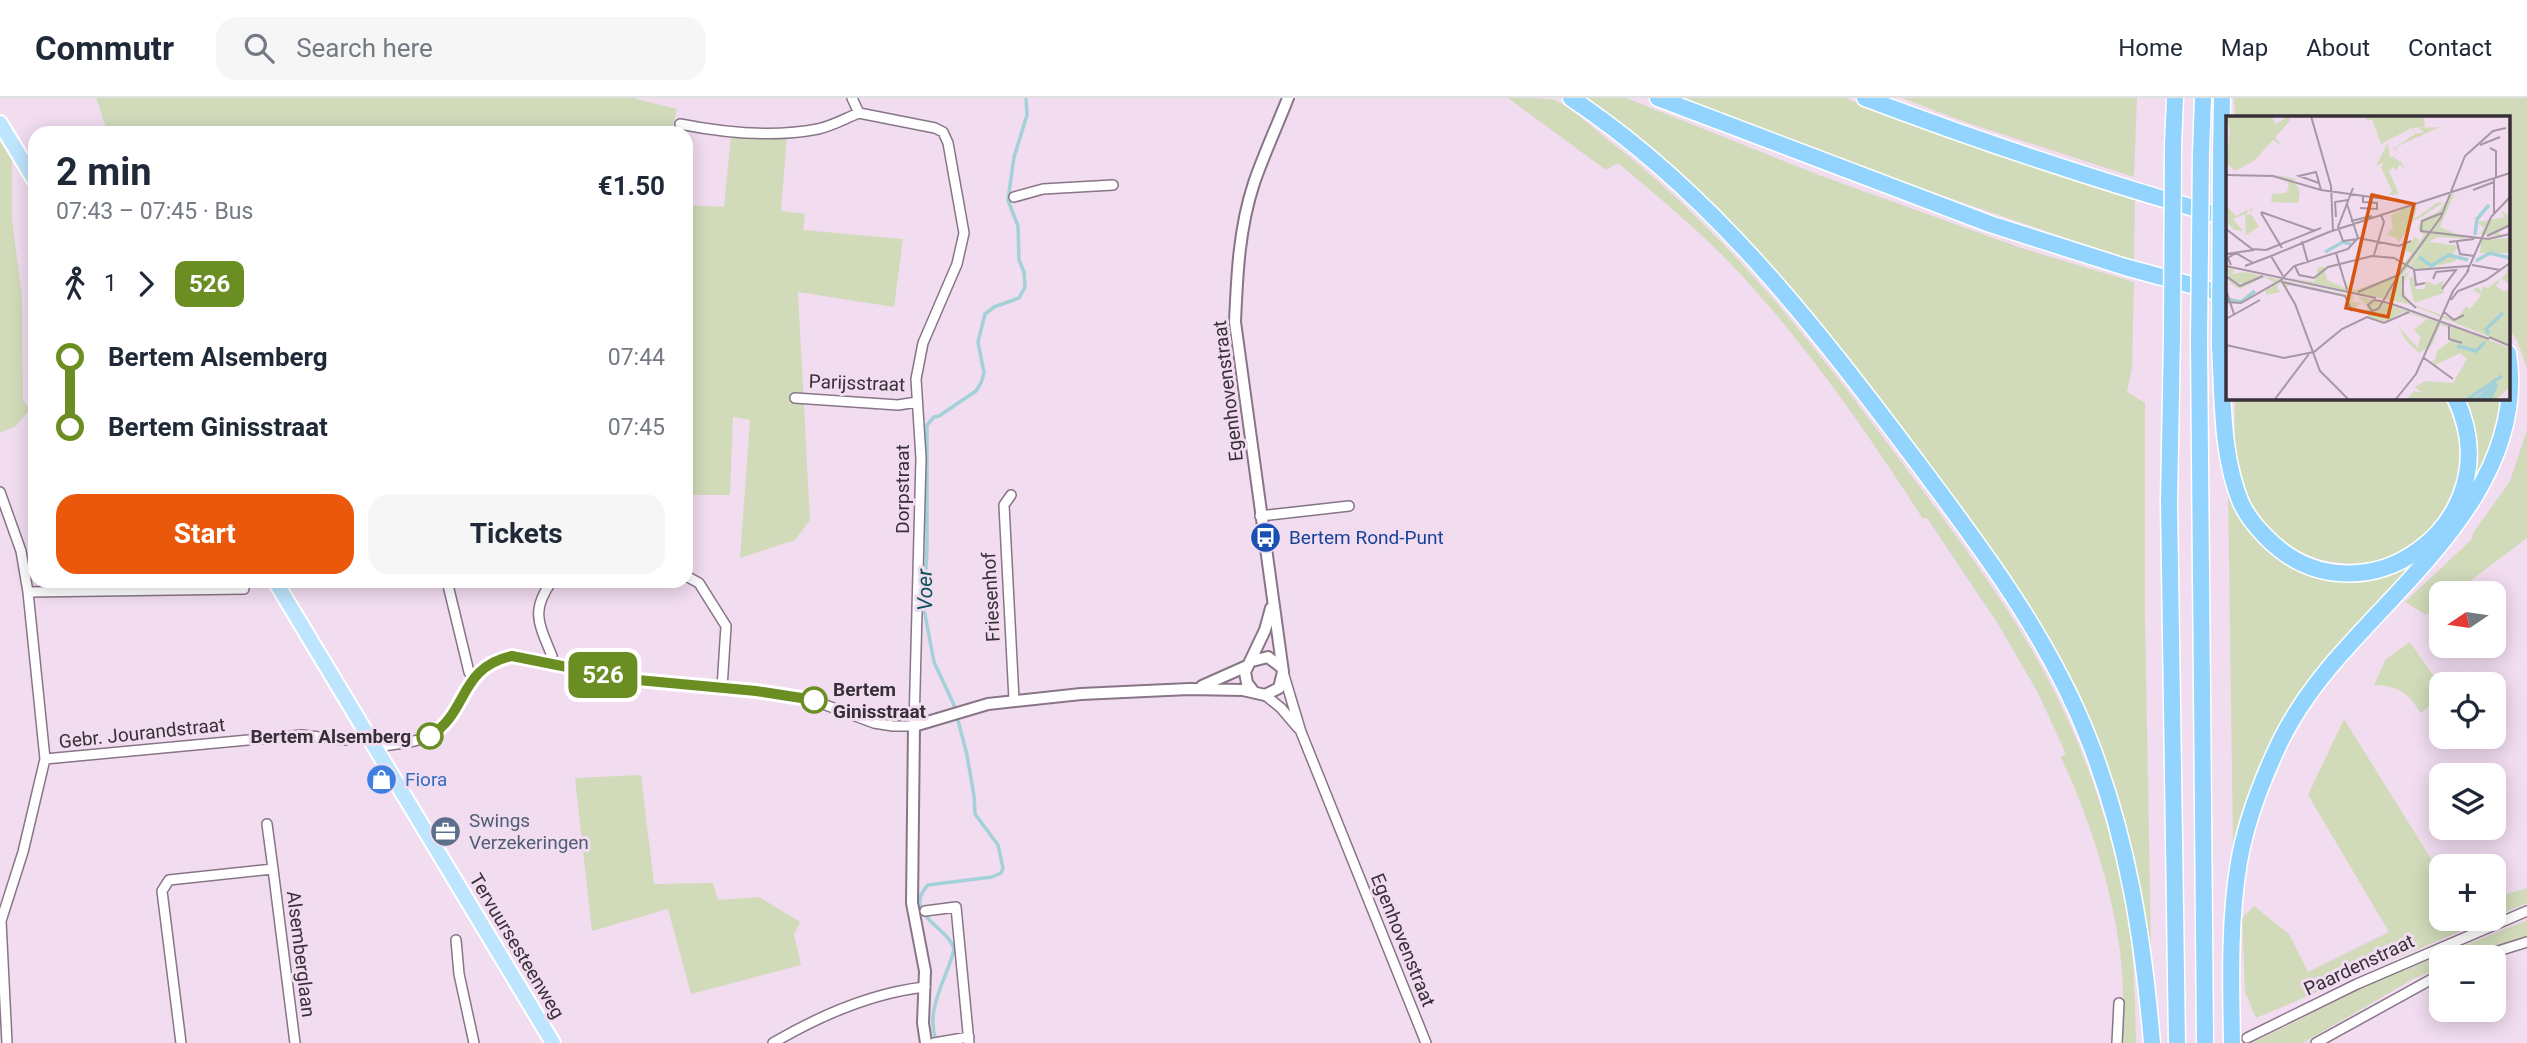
<!DOCTYPE html>
<html lang="en">
<head>
<meta charset="utf-8">
<style>
  :root { --surface:#fff; --page:#f6f6f7; --text:#1f2937; --muted:#747a83; --line:#e0e1e3; --accent:#ea580c }
  body { margin:0; font-family:Roboto,sans-serif; background:var(--page); color:var(--text); height:100vh; display:flex; flex-direction:column; font-size:26px; white-space:nowrap }
  * { box-sizing:border-box; margin:0 }
  p { font-size:23px; color:var(--muted) }
  .icon { flex:none; width:38px; height:38px; fill:none; stroke:currentColor; stroke-width:2; stroke-linecap:round; stroke-linejoin:round }
  .map { position:relative; flex:1; overflow:hidden }
  .side { position:absolute; left:28px; top:28px; width:665px; height:462px; display:flex; flex-direction:column; background:var(--surface); border-radius:21px; box-shadow:0 4px 18px #0003 }
  .side>* { flex:none }
  .badge { padding:0 14px; border-radius:10px; font-size:24px; line-height:46px }
  .needle { width:46px; rotate:257deg }
  .tools { position:absolute; left:2429px; top:483px; display:grid; gap:14px }
  .tools a { display:grid; place-items:center; width:77px; height:77px; border-radius:14px; background:var(--surface); box-shadow:0 4px 18px #0003; font-size:35px }
  .map>.badge { position:absolute; translate:-50% -50%; box-shadow:0 0 0 4px #fff }
  .legs { display:flex; align-items:center; gap:10px; height:77px; padding:0 28px; font-size:23px }
  .legs p { margin-inline-start:auto }
  .overview { display:flex; align-items:center; justify-content:space-between; height:119px; padding:0 28px }
  h1 { font-size:38px; font-weight:700; line-height:52px }
  .button { display:flex; gap:14px; margin-top:auto; padding:14px 28px }
  .button a { flex:1; height:80px; border-radius:21px; background:var(--accent); color:#fff; font-size:28px; font-weight:700; line-height:80px; text-align:center }
  .button a+a { background:var(--page); color:var(--text) }
  ul { padding:0 28px; list-style:none }
  li { display:flex; align-items:center; gap:24px; height:70px; font-size:26px }
  li i { display:grid; place-items:center; width:10px; height:100%; margin:0 9px; background:currentColor }
  li i::after { content:''; width:18px; height:18px; margin:-9px; border:5px solid; border-radius:50%; background:var(--surface) }
  li p { margin-inline-start:auto }
  li:first-child i { background:linear-gradient(#0000 50%,currentColor 0) }
  li:last-child i { background:linear-gradient(currentColor 50%,#0000 0) }
  header { display:flex; align-items:center; gap:42px; box-sizing:border-box; height:98px; padding:0 35px; background:var(--surface); border-bottom:2px solid var(--line) }
  header strong { font-size:33px }
  nav { display:flex; gap:38px; margin-inline-start:auto; font-size:24px }
  .search { width:490px; height:63px; background:var(--page); display:flex; align-items:center; gap:18px; box-sizing:border-box; padding:0 24px; border-radius:21px; color:var(--muted); font-size:26px }
  .map>svg:first-child { display:block }
  .green { fill:#d1dbba }
  .lines { fill:none; stroke-linecap:round; stroke-linejoin:round }
  .stream { stroke:#a2d1d7; stroke-width:3.5 }
  .minor-casing { stroke:#887588; stroke-width:12 }
  .tertiary-casing { stroke:#887588; stroke-width:14 }
  .primary-casing { stroke:#fff; stroke-width:18 }
  .motorway-casing { stroke:#fff; stroke-width:19 }
  .minor { stroke:#fff; stroke-width:9 }
  .tertiary { stroke:#fff; stroke-width:10 }
  .primary { stroke:#bee5fe; stroke-width:14 }
  .motorway { stroke:#92d4fd; stroke-width:16 }
  .motorway-bridge-casing { stroke:#fff; stroke-width:19; stroke-linecap:butt }
  .motorway-bridge { stroke:#92d4fd; stroke-width:16 }
  .line-1-casing { stroke:#fff; stroke-width:16 }
  .line-1 { stroke:#6b8e23; stroke-width:10 }
  .stop-1-dot { fill:#fff; stroke:#6b8e23; stroke-width:3.5 }
  .labels { text-anchor:middle; dominant-baseline:central; stroke-width:6; stroke-linejoin:round; paint-order:stroke }
  .street-label { font-size:19px; fill:#383038; stroke:#f1dcf0 }
  .transit-label { font-size:19px; fill:#164399; stroke:#f1dcf0; text-anchor:start }
  .stop-label { font-size:19px; font-weight:bold; fill:#383038; stroke:#f1dcf0; text-anchor:start }
  .shop-label { font-size:19px; fill:#366cbe; stroke:#f1dcf0; text-anchor:start }
  .service-label { font-size:19px; fill:#4e5e75; stroke:#f1dcf0; text-anchor:start }
  .water-label { font-size:21px; font-style:italic; fill:#0b5158; stroke:#f1dcf0 }
  .inset-river { fill:none; stroke:#a2d1d7; stroke-width:3.5 }
  .inset-road { fill:none; stroke:#a797a6; stroke-width:2 }
  .view { fill:#d65510; fill-opacity:0.15; stroke:#d65510; stroke-width:3.5 }
  .inset-edge { fill:none; stroke:#383038; stroke-width:3.5 }
</style>
</head>
<body>
<header>
<strong>Commutr</strong>
<div class="search"><svg class="icon" aria-label="search" viewBox="0 0 24 24"><circle cx="10" cy="10" r="6"/><path d="M15 15l6 6"/></svg>Search here</div>
<nav><a>Home</a><a>Map</a><a>About</a><a>Contact</a></nav>
</header>
<div class="map">
<svg width="2527" height="945" viewBox="0 0 2527 945">
  <rect width="100%" height="100%" fill="#f1dcf0"/>
  <path class="green" d="M 96,0 L 633,0 L 677,11 L 671,35 L 108,35 Z
    M 1508,0 C 1521,0 1543,0 1555,2 C 1572,10 1596,33 1612,45 C 1730,137 1820,254 1908,373 C 1970,456 2034,540 2074,636 C 2102,701 2122,773 2131,843 C 2135,877 2135,911 2136,945 L 2120,945 C 2134,853 2099,742 2061,659 L 2066,656 L 2038,595 L 1998,526 L 1927,420 L 1923,421 C 1865,331 1804,243 1730,165 C 1695,129 1656,97 1618,65 L 1606,72 Z
    M 1582,0 L 1626,0 L 1819,77 L 2021,150 L 2134,184 L 2132,269 L 2127,294 L 2145,305 L 2145,522 L 2151,850 L 2134,759 L 2108,667 L 2058,561 L 1896,324 L 1820,226 L 1767,165 Z
    M 1680,0 L 1845,0 L 1974,48 L 2135,99 L 2134,162 C 1981,113 1830,58 1680,0 Z
    M 1902,0 L 2137,0 L 2134,79 L 1965,24 Z
    M 2234,0 L 2527,0 L 2527,271 L 2517,242 L 2508,230 L 2508,19 L 2235,19 Z
    M 731,37 L 787,38 L 781,113 L 805,116 L 803,132 L 903,141 L 894,209 L 798,194 L 810,422 L 795,442 L 740,460 L 750,322 L 733,319 L 730,397 L 692,397 L 688,435 L 686,435 L 686,107 L 724,109 Z
    M 0,43 L 12,62 L 12,121 L 22,198 L 23,302 L 30,311 L 16,328 L 0,335 Z
    M 2235,299 L 2444,299 C 2452,316 2458,332 2460,350 C 2462,366 2457,382 2451,396 C 2406,501 2265,482 2239,373 C 2233,350 2235,324 2235,299 Z
    M 2461,299 L 2508,299 L 2510,317 L 2463,406 C 2479,363 2479,342 2461,299 Z
    M 2527,332 L 2527,440 L 2454,495 L 2441,495 L 2441,505 L 2426,517 L 2405,504 L 2472,441 L 2473,435 L 2510,383 Z
    M 2228,391 C 2238,410 2246,432 2261,447 C 2299,483 2360,493 2407,468 C 2416,464 2425,456 2433,449 L 2359,527 L 2251,693 L 2233,748 Z
    M 2410,544 L 2441,589 L 2441,599 L 2421,615 C 2407,595 2400,588 2374,587 L 2386,561 Z
    M 2344,621 L 2441,777 L 2441,821 L 2489,821 L 2256,920 L 2245,894 L 2242,820 L 2254,808 L 2289,836 L 2308,874 L 2389,834 L 2308,697 Z
    M 641,677 L 654,786 L 713,785 L 718,802 L 759,799 L 800,824 L 794,837 L 801,867 L 691,896 L 668,811 L 592,833 L 575,680 Z
    M 2527,790 L 2527,805 L 2494,819 L 2494,800 Z
    M 2527,822 L 2527,838 L 2466,859 L 2441,859 L 2441,870 L 2415,880 L 2303,945 L 2252,945 L 2373,885 Z"/>
  <g class="lines">
    <path class="stream" d="M 936,943 C 925,910 946,883 954,852 C 951,830 900,816 928,787 L 992,779 L 1001,775 L 1003,770 L 998,747 L 975,716 L 974,698 L 967,657 L 954,607 L 934,564 L 924,511 L 927,449 L 927,327 L 934,319 L 939,318 L 976,293 L 981,285 L 984,275 L 978,244 L 985,216 L 994,209 L 1019,200 L 1025,189 L 1024,174 L 1019,162 L 1018,128 L 1008,102 L 1014,59 L 1027,17 L 1026,0"/>
    <defs>
      <path id="minor" d="M 852,0 L 859,15
        M 680,26 C 725,35 772,40 818,31 C 832,28 846,20 859,15
        M 1014,99 L 1043,91 L 1113,87
        M 795,300 L 898,307 L 917,304
        M 0,394 L 21,453 L 28,494 L 45,661 L 23,754 L 1,823 L 7,945
        M 1011,397 L 1004,407 L 1014,602
        M 1260,418 L 1349,408
        M 686,478 L 699,485 L 726,528 L 722,590
        M 447,483 L 469,574 L 473,579
        M 28,494 L 244,491
        M 551,565 L 552,558 C 539,526 530,513 552,483
        M 1283,574 L 1301,634 L 1426,945
        M 1265,597 L 1281,610 L 1298,630
        M 375,649 C 395,646 421,645 438,633 C 471,610 456,570 512,558 L 627,581 L 804,599 L 874,625 L 893,628 L 914,628 L 921,360 L 916,281 L 923,245 L 957,166 L 964,135 L 948,45 L 943,34 L 935,30 L 859,15
        M 45,661 L 302,637 L 345,642 L 368,637
        M 267,726 L 273,771
        M 925,813 L 956,809 L 969,945
        M 456,842 L 459,876 L 474,945
        M 2479,859 L 2527,844
        M 2247,940 L 2357,886 L 2527,813
        M 181,945 L 162,793 L 169,782 L 273,771 L 295,945
        M 773,945 C 819,918 871,895 925,889
        M 934,945 L 969,939
        M 2117,945 L 2119,905
        M 2316,945 L 2441,876"/>
      <path id="tertiary" d="M 1252,563 L 1268,559 L 1281,569
        M 1202,588 L 1247,568
        M 1254,594 L 1247,585 L 1245,574 L 1265,532 L 1271,510
        M 926,945 L 923,925 L 925,873 L 912,805 L 914,628 L 988,606 L 1081,596 L 1189,591 L 1243,592 L 1265,597 L 1279,590 L 1283,574 L 1235,224 C 1237,177 1239,130 1254,85 C 1264,56 1277,28 1288,0"/>
      <path id="primary" d="M 0,25 L 35,83
        M 275,483 L 553,945"/>
      <path id="motorway" d="M 1571,0 C 1711,93 1814,227 1914,360 C 1980,448 2049,539 2089,642 C 2128,742 2143,840 2152,945
        M 1658,0 L 1990,126 L 2125,169 L 2228,197
        M 1865,0 C 1984,45 2105,85 2228,120
        M 2173,47 L 2175,0
        M 2201,55 L 2203,0
        M 2221,60 L 2222,0
        M 2172,237 L 2169,404 L 2177,945
        M 2199,243 L 2205,945
        M 2220,248 C 2223,299 2221,357 2241,405 C 2247,418 2256,429 2266,439 C 2359,535 2516,425 2455,299
        M 2232,945 C 2231,885 2229,823 2239,764 C 2246,723 2262,682 2280,644 C 2298,607 2323,575 2351,545 C 2420,468 2527,377 2508,255"/>
    </defs>
    <use href="#minor" class="minor-casing"/>
    <use href="#tertiary" class="tertiary-casing"/>
    <use href="#primary" class="primary-casing"/>
    <use href="#motorway" class="motorway-casing"/>
    <use href="#minor" class="minor"/>
    <use href="#tertiary" class="tertiary"/>
    <use href="#primary" class="primary"/>
    <use href="#motorway" class="motorway"/>
    <defs>
      <path id="motorway-bridge" d="M 2172,237 L 2173,47
        M 2199,243 L 2201,55
        M 2220,248 L 2221,60"/>
    </defs>
    <use href="#motorway-bridge" class="motorway-bridge-casing"/>
    <use href="#motorway-bridge" class="motorway-bridge"/>
  </g>
  <g class="lines">
    <defs>
      <path id="line-1" d="M 430,638 C 469,614 458,570 512,558 L 627,581 L 756,593 L 814,602"/>
    </defs>
    <use href="#line-1" class="line-1-casing"/>
    <use href="#line-1" class="line-1"/>
  </g>
  <defs>
    <symbol id="bus-disc" viewBox="-11 -11 22 22"><circle r="9.5" fill="#1a4fb4" stroke="#f1dcf0"/><path d="M-5-6H5V4H4V6H2V4H-2V6H-4V4H-5ZM-3.5-4V0h7V-4ZM-3.5 1.2v1.5H-2V1.2ZM2 1.2v1.5H3.5V1.2Z" fill="#fff"/></symbol>
    <symbol id="shop-disc" viewBox="-11 -11 22 22"><circle r="9.5" fill="#3f7fe0" stroke="#f1dcf0"/><path d="M-5-2.5h2.3a2.7 3.5 0 0 1 5.4 0H5L5.5 6h-11ZM-1.5-2.5h3a1.5 2.3 0 0 0-3 0Z" fill="#fff"/></symbol>
    <symbol id="office-disc" viewBox="-11 -11 22 22"><circle r="9.5" fill="#5c6f8a" stroke="#f1dcf0"/><path d="M-6-3h4V-5.5h4V-3h4V5H-6ZM-1-4.5V-3h2v-1.5ZM-6 0V1H6V0Z" fill="#fff"/></symbol>
  </defs>
  <g fill-rule="evenodd">
    <use href="#bus-disc" x="1248" y="422" width="35" height="35"/>
    <use href="#shop-disc" x="364" y="664" width="35" height="35"/>
    <use href="#office-disc" x="428" y="716" width="35" height="35"/>
  </g>
  <g class="stop-1-dot">
    <circle cx="814" cy="602" r="12"/>
    <circle cx="430" cy="638" r="12"/>
  </g>
  <g class="labels">
    <g class="street-label">
      <text transform="translate(857 285) rotate(2)">Parijsstraat</text>
      <text transform="translate(1228 293) rotate(-97)">Egenhovenstraat</text>
      <text transform="translate(902 391) rotate(-90)">Dorpstraat</text>
      <text transform="translate(991 499) rotate(-93)">Friesenhof</text>
      <text transform="translate(142 635) rotate(-6)">Gebr. Jourandstraat</text>
      <text transform="translate(1403 842) rotate(68)">Egenhovenstraat</text>
      <text transform="translate(517 848) rotate(59)">Tervuursesteenweg</text>
      <text transform="translate(301 856) rotate(83)">Alsemberglaan</text>
      <text transform="translate(2359 867) rotate(-25)">Paardenstraat</text>
    </g>
    <g class="transit-label">
      <text x="1289" y="439">Bertem Rond-Punt</text>
    </g>
    <g class="stop-label">
      <text x="833" y="591">Bertem<tspan x="833" dy="22">Ginisstraat</tspan></text>
      <text x="411" y="638" text-anchor="end">Bertem Alsemberg</text>
    </g>
    <g class="shop-label">
      <text x="405" y="681">Fiora</text>
    </g>
    <g class="service-label">
      <text x="469" y="722">Swings<tspan x="469" dy="22">Verzekeringen</tspan></text>
    </g>
    <g class="water-label">
      <text transform="translate(925 492) rotate(-91)">Voer</text>
    </g>
  </g>
  <g transform="translate(2226 18)">
    <rect width="284" height="284" fill="#f1dcf0"/>
    <path d="M 0,0 L 45,0 L 50,8 L 63,0 L 64,5 L 49,21 L 55,29 L 47,24 L 28,45 L 9,55 L 0,47 L 4,14 ZM 139,0 L 198,0 L 199,11 L 187,12 L 190,18 L 198,16 L 192,12 L 214,11 L 170,31 L 172,37 L 167,41 L 176,47 L 179,55 L 174,48 L 170,55 L 167,51 L 163,55 L 173,78 L 163,79 L 166,75 L 155,51 L 159,46 L 150,50 L 162,26 L 164,42 L 172,37 L 169,32 L 163,35 L 189,18 L 186,12 L 155,28 L 146,3 L 141,5 ZM 44,58 L 71,63 L 67,65 L 74,74 L 72,87 L 45,86 L 46,78 L 60,77 L 63,71 L 61,64 ZM 247,73 L 226,83 L 214,111 L 242,123 L 211,121 L 203,126 L 234,130 L 227,137 L 230,145 L 195,154 L 184,151 L 199,128 L 174,163 L 185,153 L 175,171 L 185,188 L 230,204 L 240,190 L 244,193 L 255,179 L 247,174 L 252,171 L 256,177 L 256,170 L 262,172 L 280,158 L 283,147 L 283,168 L 275,162 L 270,170 L 278,176 L 283,173 L 283,229 L 186,189 L 63,162 L 89,166 L 92,152 L 98,150 L 101,164 L 119,172 L 120,164 L 123,173 L 130,174 L 168,160 L 186,137 L 178,134 L 181,128 L 190,121 L 193,125 L 188,134 L 198,119 L 192,113 L 195,104 L 212,96 L 228,75 L 227,82 ZM 212,86 L 217,87 L 210,91 L 196,101 L 187,105 L 172,127 L 171,122 L 160,119 L 167,112 L 165,99 L 183,90 L 191,92 L 188,103 ZM 0,89 L 10,100 L 25,92 L 27,96 L 22,93 L 20,99 L 25,98 L 33,111 L 20,119 L 19,98 L 7,103 L 17,115 L 8,114 L 0,105 ZM 274,94 L 283,99 L 283,109 L 273,116 L 275,120 L 254,118 L 258,112 L 252,106 L 279,101 ZM 283,122 L 283,137 L 254,137 L 255,124 ZM 0,152 L 8,154 L 6,158 L 19,156 L 128,180 L 126,186 L 136,187 L 125,195 L 121,180 L 66,167 L 60,172 L 56,167 L 51,169 L 54,176 L 41,179 L 39,175 L 49,167 L 38,161 L 14,173 L 5,168 L 0,160 L 9,169 L 16,170 L 19,168 L 6,166 ZM 187,160 L 190,173 L 199,173 L 200,165 L 209,169 L 217,165 L 218,177 L 188,187 L 183,163 ZM 132,180 L 148,184 L 261,223 L 283,232 L 283,272 L 271,283 L 266,283 L 272,270 L 260,270 L 248,283 L 181,283 L 188,275 L 196,277 L 189,271 L 199,265 L 227,267 L 241,243 L 234,237 L 209,249 L 205,244 L 209,245 L 211,235 L 224,225 L 225,212 L 214,209 L 206,229 L 193,237 L 179,223 L 173,211 L 192,232 L 194,221 L 188,214 L 201,203 L 177,196 L 158,207 L 142,201 L 141,190 Z" fill="#d1dbba"/>
    <path d="M 269,265 L 272,270 L 266,283 L 248,283 Z" fill="#a2d1d7"/>
    <path class="inset-river" d="M 249,119 L 251,103 L 263,89M 99,136 L 117,126 L 125,128M 193,141 L 205,150 L 223,139 L 242,144M 250,145 L 264,137 L 284,142M 0,183 L 15,186 L 29,175M 263,218 L 260,213 L 277,197M 231,230 L 250,235 L 259,226M 242,283 L 276,260"/>
    <path class="inset-road" d="M 85,0 L 105,70 L 107,115M 254,29 L 274,21M 264,32 L 270,35 L 270,61M 0,59 L 47,60 L 95,74 L 174,85M 93,67 L 73,60 L 90,56 L 95,74M 127,72 L 112,111 L 117,125 L 132,123M 247,74 L 268,66M 121,88 L 132,122M 134,92 L 151,93 L 151,87 L 137,86 L 137,79M 35,96 L 89,115M 35,97 L 56,132M 216,97 L 196,105 L 195,115 L 262,123 L 284,118M 268,97 L 268,62M 110,101 L 109,86 L 122,84M 125,105 L 146,100M 0,113 L 26,133 L 40,134M 103,116 L 284,57M 261,120 L 284,109M 132,122 L 173,130 L 185,125M 76,125 L 82,147M 223,126 L 248,123M 231,126 L 234,138 L 248,140M 40,134 L 95,112M 110,137 L 121,174M 0,138 L 28,134M 148,139 L 158,106 L 155,99M 45,140 L 57,160M 45,140 L 103,116M 5,149 L 2,142 L 10,137 L 27,147M 246,149 L 274,154M 0,150 L 150,182M 19,150 L 45,140M 69,150 L 73,159 L 88,162 L 102,151 L 146,140 L 168,142 L 189,154 L 243,150M 188,154 L 190,169 L 199,167M 241,156 L 265,101 L 284,81M 0,160 L 14,170 L 37,160M 177,160 L 177,180 L 190,192M 207,163 L 210,156 L 230,154 L 216,173M 55,164 L 69,188 L 94,255 L 122,283M 56,166 L 119,180 L 126,195M 0,174 L 8,198M 132,176 L 170,160M 225,184 L 232,175 L 260,164 L 284,147M 0,186 L 15,187 L 55,164 L 68,150 L 122,133 L 132,122M 218,196 L 228,204 L 238,199M 0,203 L 34,184M 223,210 L 223,223 L 236,227M 263,221 L 284,230M 263,223 L 166,188 L 154,185 L 148,184 L 142,189 L 146,195 L 152,193 L 153,192 L 155,188 L 159,182 L 162,176 L 172,160 L 215,101 L 239,40 L 267,15 L 280,12M 0,229 L 58,242 L 88,236 L 116,213 L 141,201 L 158,207 L 183,196M 198,242 L 227,263M 49,283 L 83,238M 170,283 L 190,258 L 227,175 L 243,154"/>
    <path class="view" d="M 146,79 L 188,88 L 162,201 L 120,192 Z"/>
    <rect width="284" height="284" class="inset-edge"/>
  </g>
</svg>
<div class="tools">
<a><svg class="needle" viewBox="-14 -14 28 28"><path d="M0-13l5 13h-10z" fill="#e53935"/><path d="M0 13l5-13h-10z" fill="#747a83"/></svg></a>
<a><svg class="icon" aria-label="locate" viewBox="0 0 24 24"><circle cx="12" cy="12" r="6"/><path d="M12 2v4M12 18v4M2 12h4M18 12h4"/></svg></a>
<a><svg class="icon" aria-label="layers" viewBox="0 0 24 24"><path d="M12 4l9 5-9 5-9-5zM3 14l9 5 9-5"/></svg></a>
<a>+</a>
<a>−</a>
</div>
<b class="badge" style="left:603px;top:577px;background:#6b8e23;color:#fff">526</b>
<section class="side">
<div class="overview"><div><h1>2 min</h1><p>07:43 – 07:45 · Bus</p></div><b>€1.50</b></div>
<div class="legs"><svg class="icon" aria-label="walk" viewBox="0 0 24 24"><circle cx="13" cy="4" r="2"/><path d="M13 8l-2 6 4 7M11 14l-3 7M7 12l3-4h3l4 4"/></svg>1<svg class="icon" aria-label="forward" viewBox="0 0 24 24"><path d="M9 5l7 7-7 7"/></svg><b class="badge" style="background:#6b8e23;color:#fff">526</b></div>
<ul>
<li><i style="color:#6b8e23"></i><b>Bertem Alsemberg</b><p>07:44</p></li>
<li><i style="color:#6b8e23"></i><b>Bertem Ginisstraat</b><p>07:45</p></li>
</ul>
<div class="button"><a>Start</a><a>Tickets</a></div>
</section>
</div>
</body>
</html>
